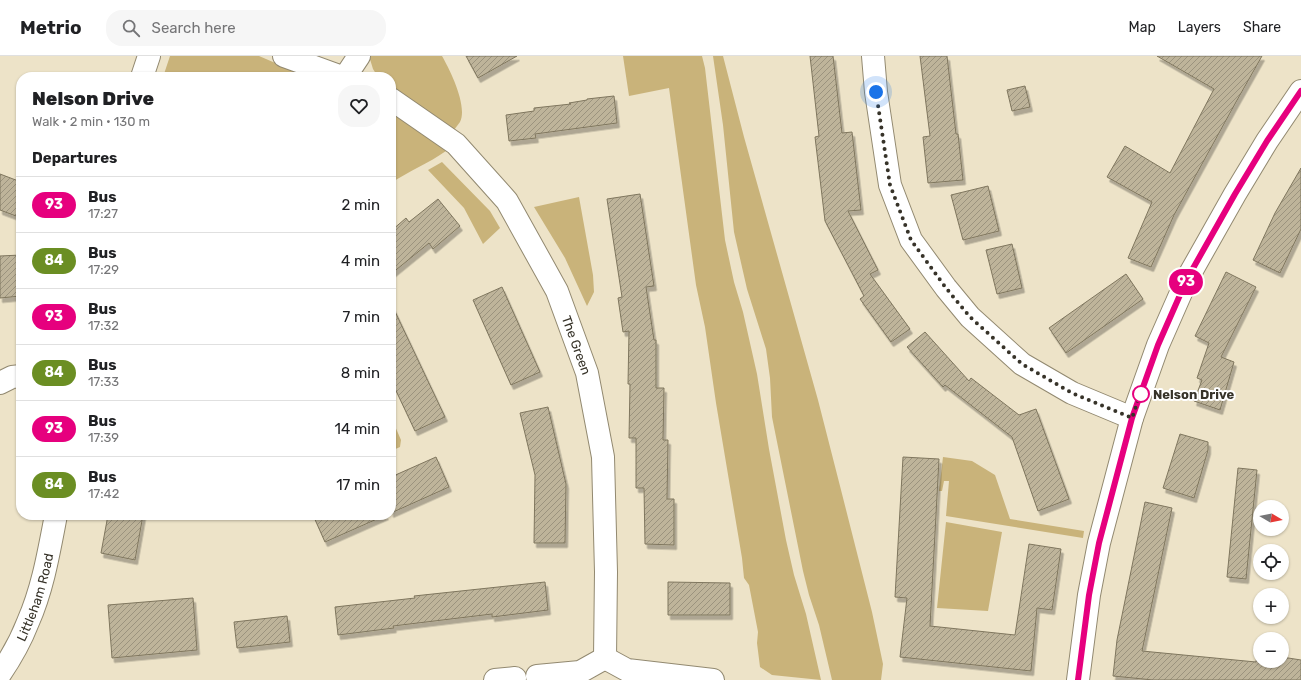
<!DOCTYPE html>
<html lang="en">
<head>
<meta charset="utf-8">
<style>
  :root { --surface:#fff; --page:#f6f6f6; --text:#202124; --muted:#757577; --line:#e0e0e0 }
  body { margin:0; font-family:Rubik,sans-serif; background:var(--page); color:var(--text); height:100vh; display:flex; flex-direction:column; font-size:15px; white-space:nowrap }
  * { box-sizing:border-box; margin:0 }
  p { font-size:13px; color:var(--muted) }
  .icon { flex:none; width:22px; height:22px; fill:none; stroke:currentColor; stroke-width:2; stroke-linecap:round; stroke-linejoin:round }
  .map { position:relative; flex:1; overflow:hidden }
  .side { position:absolute; left:16px; top:16px; width:380px; height:448px; display:flex; flex-direction:column; background:var(--surface); border-radius:16px; box-shadow:0 1px 3px #0004 }
  .side>* { flex:none }
  .badge { padding:0 8px; border-radius:13px; font-size:14px; line-height:26px }
  .needle { width:26px; rotate:100deg }
  .buttons { position:absolute; left:1253px; top:444px; display:grid; gap:8px }
  .buttons a { display:grid; place-items:center; width:36px; height:36px; border-radius:50%; background:var(--surface); box-shadow:0 1px 3px #0004; font-size:20px }
  .you { position:absolute; width:20px; height:20px; margin:-10px; border:3px solid #fff; border-radius:50%; background:#1a73e8; box-shadow:0 0 0 6px #1a73e833 }
  .map>.badge { position:absolute; translate:-50% -50%; box-shadow:0 0 0 2px #fff }
  h2 { padding:0 16px; font-size:15px; line-height:36px }
  .round { display:grid; place-items:center; flex:none; width:42px; height:42px; border-radius:16px; background:var(--page) }
  .head { display:flex; align-items:center; justify-content:space-between; height:68px; padding:0 16px }
  h1 { font-size:19px; font-weight:800; line-height:30px }
  ul { padding:0; list-style:none }
  li { display:flex; align-items:center; gap:12px; height:56px; padding:0 16px; border-top:1px solid var(--line) }
  li div { flex:1 }
  li b { display:block; font-size:15px }
  li em { font-style:normal }
  li .badge { min-width:44px; font-weight:700; text-align:center }
  header { display:flex; align-items:center; gap:24px; box-sizing:border-box; height:56px; padding:0 20px; background:var(--surface); border-bottom:1px solid var(--line) }
  header strong { font-size:19px }
  nav { display:flex; gap:22px; margin-inline-start:auto; font-size:14px }
  .search { width:280px; height:36px; background:var(--page); display:flex; align-items:center; gap:10px; box-sizing:border-box; padding:0 14px; border-radius:16px; color:var(--muted); font-size:15px }
  .map>svg:first-child { display:block }
  .green { fill:#c9b37a }
  .building { fill:url(#building-hatch); stroke:#7f765e; filter:url(#shadow) }
  .lines { fill:none; stroke-linecap:round; stroke-linejoin:round }
  .minor-casing { stroke:#928970; stroke-width:24 }
  .minor { stroke:#fff; stroke-width:22 }
  .line-casing { stroke:#fff; stroke-width:9 }
  .line { stroke:#e6007e; stroke-width:6 }
  .walk { stroke:#373329; stroke-width:4; stroke-dasharray:0 7.2 }
  .stop-dot { fill:#fff; stroke:#e6007e; stroke-width:2 }
  .labels { text-anchor:middle; dominant-baseline:central; stroke-width:4; stroke-linejoin:round; paint-order:stroke }
  .street-label { font-size:13px; fill:#373329; stroke:#fff }
  .stop-label { font-size:13px; font-weight:bold; fill:#373329; stroke:#fff; text-anchor:start }
</style>
</head>
<body>
<header>
<strong>Metrio</strong>
<div class="search"><svg class="icon" aria-label="search" viewBox="0 0 24 24"><circle cx="10" cy="10" r="6"/><path d="M15 15l6 6"/></svg>Search here</div>
<nav><a>Map</a><a>Layers</a><a>Share</a></nav>
</header>
<div class="map">
<svg width="1301" height="624" viewBox="0 0 1301 624">
  <defs>
    <pattern id="building-hatch" width="6" height="6" patternUnits="userSpaceOnUse"><rect width="6" height="6" fill="#beb49a"/><path d="M-1 1l2-2M0 6l6-6M5 7l2-2" fill="none" stroke="#9b937e"/></pattern>
    <filter id="shadow"><feDropShadow dx="2.5" dy="4.5" stdDeviation="0" flood-color="#0004"/></filter>
  </defs>
  <rect width="100%" height="100%" fill="#ede3c8"/>
  <path class="green" d="M 170,0 L 259,0 L 308,21 L 163,21 Z
    M 369,0 L 442,0 C 450,14 468,50 460,66 C 458,69 456,71 454,74 L 437,61 L 391,33 L 391,21 L 378,21 L 373,13 Z
    M 623,0 L 702,0 L 705,12 L 725,184 L 734,226 L 743,256 L 757,318 L 769,393 L 786,484 L 794,519 L 806,558 L 821,624 L 772,619 L 760,611 L 757,587 L 758,576 L 749,529 L 744,522 L 742,502 L 716,347 L 705,271 L 696,229 L 669,32 L 629,40 Z
    M 713,0 L 723,0 L 744,81 L 818,344 L 840,430 L 872,556 L 883,608 L 881,624 L 832,624 L 819,569 L 809,539 L 803,515 L 772,361 L 770,322 L 766,293 L 747,233 L 734,176 L 723,69 Z
    M 391,57 L 399,60 L 446,95 C 429,107 409,115 391,127 Z
    M 442,106 L 490,155 L 500,172 L 483,188 L 464,152 L 428,114 Z
    M 579,141 L 593,219 L 594,236 L 587,250 L 565,202 L 534,151 Z
    M 391,361 L 401,384 L 400,391 L 391,395 Z
    M 943,401 L 972,405 L 995,419 L 1010,463 L 1084,475 L 1083,482 L 946,460 L 949,425 L 944,425 L 942,435 L 939,435 Z
    M 946,466 L 1002,476 L 988,555 L 937,552 Z"/>
  <path class="building" d="M 466,0 L 517,0 L 478,22 Z
    M 810,0 L 833,0 L 842,77 L 852,76 L 861,154 L 848,155 L 878,214 L 870,218 L 910,273 L 891,286 L 860,243 L 864,240 L 825,165 L 815,81 L 819,80 Z
    M 920,0 L 947,0 L 956,78 L 958,78 L 963,124 L 928,127 L 923,81 L 930,80 Z
    M 1157,0 L 1262,0 L 1236,46 L 1174,159 L 1151,211 L 1128,202 L 1152,146 L 1107,121 L 1125,90 L 1170,117 L 1214,33 Z
    M 1025,30 L 1030,51 L 1012,55 L 1007,34 Z
    M 614,40 L 617,67 L 535,78 L 536,82 L 509,85 L 506,59 L 534,55 L 534,52 L 571,48 L 569,47 L 587,44 L 587,43 Z
    M 1301,112 L 1301,173 L 1280,217 L 1253,204 L 1275,157 Z
    M 0,118 L 21,126 L 21,147 L 16,160 L 0,154 Z
    M 988,130 L 999,175 L 963,184 L 951,139 Z
    M 640,138 L 654,230 L 646,231 L 654,284 L 656,284 L 656,332 L 664,332 L 663,384 L 668,384 L 667,443 L 674,443 L 674,489 L 645,488 L 644,432 L 636,432 L 636,382 L 629,382 L 630,328 L 628,328 L 629,275 L 623,276 L 618,242 L 622,241 L 607,143 Z
    M 438,143 L 460,170 L 433,193 L 429,187 L 391,218 L 391,175 L 406,162 L 409,166 Z
    M 1012,188 L 1022,232 L 997,238 L 986,194 Z
    M 21,199 L 21,240 L 0,242 L 0,200 Z
    M 1226,216 L 1256,231 L 1221,301 L 1234,306 L 1220,354 L 1194,345 L 1202,324 L 1197,322 L 1209,287 L 1195,280 Z
    M 1126,218 L 1143,243 L 1066,297 L 1049,272 Z
    M 502,231 L 540,316 L 511,329 L 473,244 Z
    M 391,247 L 445,361 L 415,375 L 391,324 Z
    M 925,276 L 969,325 L 971,322 L 1019,359 L 1036,353 L 1069,443 L 1038,455 L 1012,381 L 945,329 L 943,331 L 907,291 Z
    M 548,351 L 566,428 L 565,487 L 534,487 L 535,419 L 520,357 Z
    M 1180,378 L 1208,386 L 1208,394 L 1194,442 L 1163,432 Z
    M 436,401 L 449,431 L 391,457 L 391,421 Z
    M 903,401 L 939,403 L 930,570 L 1015,579 L 1029,488 L 1061,493 L 1052,554 L 1037,552 L 1031,615 L 900,601 L 907,542 L 895,541 Z
    M 1238,412 L 1257,414 L 1246,523 L 1227,521 Z
    M 1145,446 L 1172,452 L 1142,595 L 1256,606 L 1257,598 L 1260,599 L 1260,605 L 1282,605 L 1282,601 L 1301,604 L 1301,624 L 1153,624 L 1113,620 L 1117,584 Z
    M 108,459 L 143,459 L 135,504 L 101,497 Z
    M 313,459 L 386,459 L 325,486 Z
    M 545,526 L 548,554 L 492,561 L 492,558 L 393,570 L 394,572 L 338,579 L 335,551 L 415,542 L 414,540 Z
    M 668,526 L 730,527 L 730,559 L 668,559 Z
    M 193,542 L 197,594 L 112,602 L 108,549 Z
    M 287,560 L 290,586 L 237,592 L 234,566 Z"/>
  <g class="lines">
    <defs>
      <g id="minor">
        <path d="M 284,0 L 342,21"/>
        <path d="M 873,0 L 876,36 L 890,129 L 911,184 L 946,232 L 970,261 L 1022,308 L 1072,337 L 1132,362"/>
        <path d="M 142,21 L 149,0"/>
        <path d="M 345,21 L 359,0"/>
        <path id="s1" d="M 391,43 L 456,88 L 507,145 L 557,235 L 587,317 L 603,401 L 606,516 L 605,602"/>
        <path d="M 0,327 L 12,321 L 21,320"/>
        <path d="M 605,602 L 627,614 L 713,624"/>
        <path id="s2" d="M 0,618 C 11,602 21,584 28,566 C 43,532 49,495 56,459"/>
        <path d="M 537,620 L 580,616 L 605,602"/>
        <path d="M 495,624 L 515,622"/>
        <path d="M 1078,624 L 1089,539 L 1099,487 L 1132,362 L 1158,289 L 1187,223 L 1235,138 L 1267,85 L 1301,35"/>
      </g>
    </defs>
    <use href="#minor" class="minor-casing"/>
    <use href="#minor" class="minor"/>
  </g>
  <g class="lines">
    <defs>
      <path id="line" d="M 1078,624 L 1089,539 L 1099,487 L 1132,362 L 1158,289 L 1187,223 L 1235,138 L 1267,85 L 1301,35"/>
    </defs>
    <use href="#line" class="line-casing"/>
    <use href="#line" class="line"/>
    <path class="walk" d="M 876,36 L 890,129 L 911,184 L 946,232 L 970,261 L 1022,308 L 1072,337 L 1132,362 L 1142,333 L 1141,338"/>
  </g>
  <circle class="stop-dot" cx="1141" cy="338" r="8"/>
  <g class="labels">
    <g class="street-label">
      <text stroke="none"><textPath href="#s1" startOffset="316">The Green</textPath></text>
      <text stroke="none"><textPath href="#s2" startOffset="85">Littleham Road</textPath></text>
    </g>
    <g class="stop-label">
      <text x="1153" y="338">Nelson Drive</text>
    </g>
  </g>
</svg>
<div class="buttons">
<a><svg class="needle" viewBox="-14 -14 28 28"><path d="M0-13l5 13h-10z" fill="#e53935"/><path d="M0 13l5-13h-10z" fill="#757577"/></svg></a>
<a><svg class="icon" aria-label="locate" viewBox="0 0 24 24"><circle cx="12" cy="12" r="6"/><path d="M12 2v4M12 18v4M2 12h4M18 12h4"/></svg></a>
<a>+</a>
<a>−</a>
</div>
<div class="you" style="left:876px;top:36px"></div>
<b class="badge" style="left:1186px;top:226px;background:#e6007e;color:#fff">93</b>
<section class="side">
<div class="head"><div><h1>Nelson Drive</h1><p>Walk · 2 min · 130 m</p></div><a class="round"><svg class="icon" aria-label="heart" viewBox="0 0 24 24"><path d="M12 20l-8-8c-3-5 5-10 8-4 3-6 11-1 8 4z"/></svg></a></div>
<h2>Departures</h2>
<ul>
<li><span class="badge" style="background:#e6007e;color:#fff">93</span><div><b>Bus</b><p>17:27</p></div><em>2 min</em></li>
<li><span class="badge" style="background:#6b8e23;color:#fff">84</span><div><b>Bus</b><p>17:29</p></div><em>4 min</em></li>
<li><span class="badge" style="background:#e6007e;color:#fff">93</span><div><b>Bus</b><p>17:32</p></div><em>7 min</em></li>
<li><span class="badge" style="background:#6b8e23;color:#fff">84</span><div><b>Bus</b><p>17:33</p></div><em>8 min</em></li>
<li><span class="badge" style="background:#e6007e;color:#fff">93</span><div><b>Bus</b><p>17:39</p></div><em>14 min</em></li>
<li><span class="badge" style="background:#6b8e23;color:#fff">84</span><div><b>Bus</b><p>17:42</p></div><em>17 min</em></li>
</ul>
</section>
</div>
</body>
</html>
